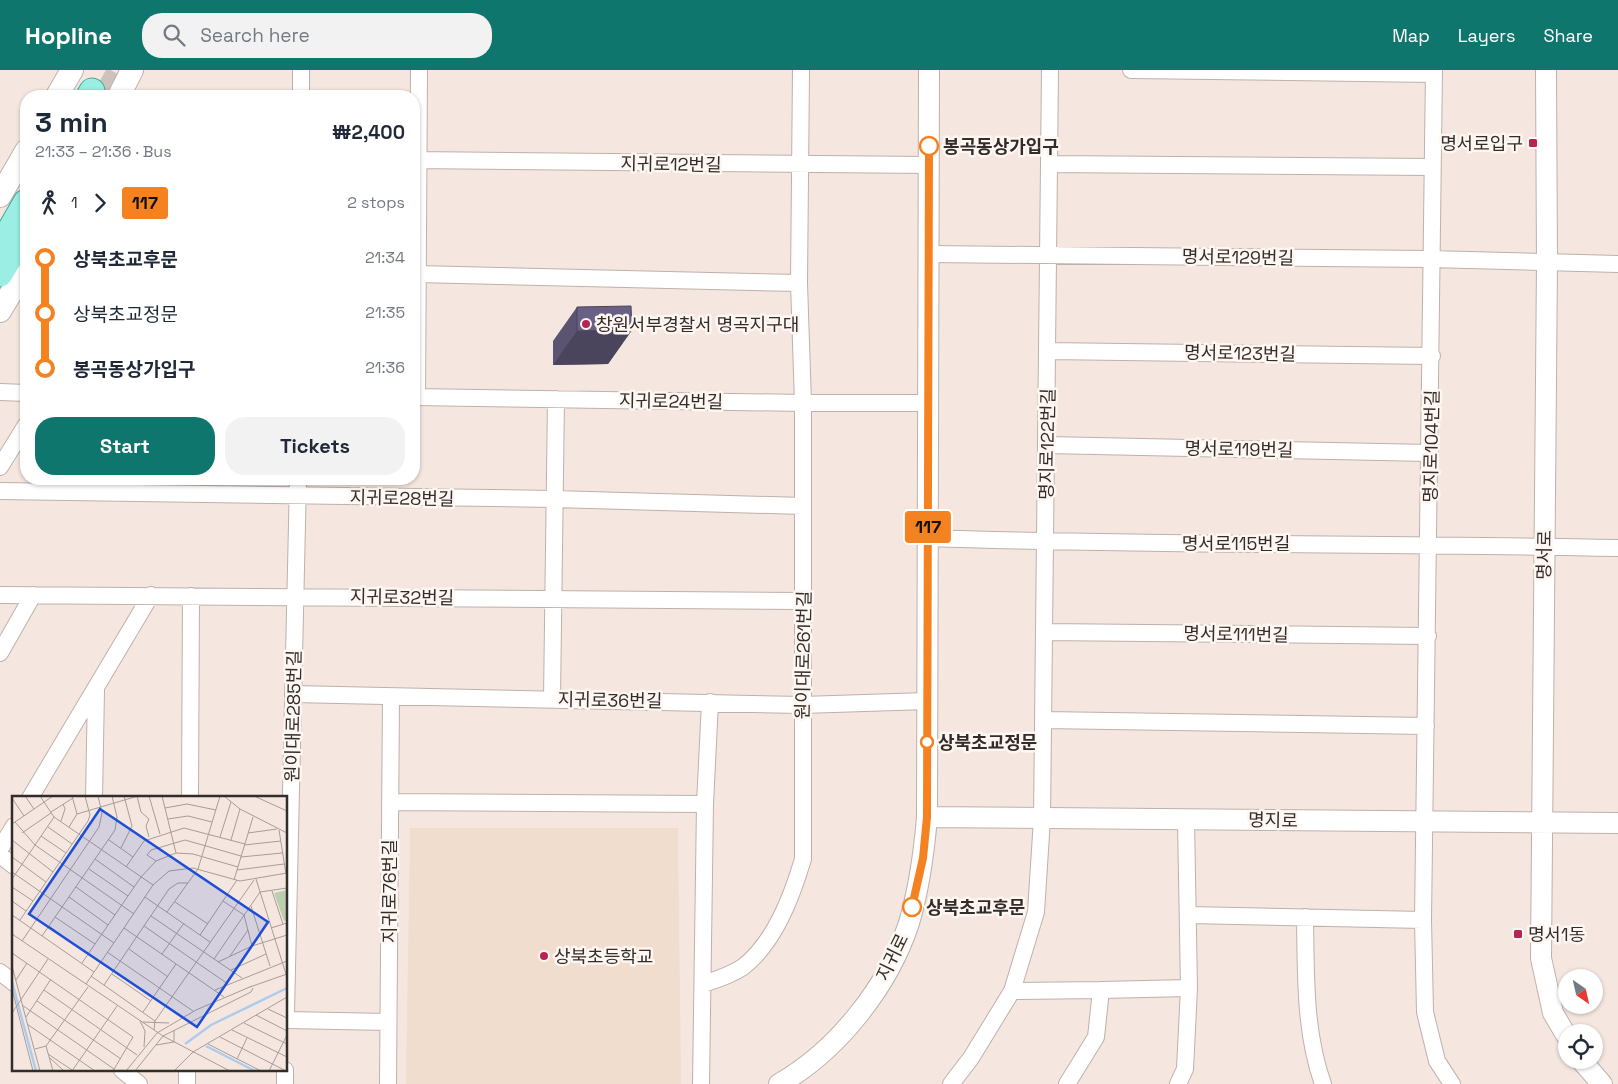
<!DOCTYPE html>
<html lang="en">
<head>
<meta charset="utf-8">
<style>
  :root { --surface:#fff; --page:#f2f2f3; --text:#1f2937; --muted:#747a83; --accent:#0f766e }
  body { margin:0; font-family:"Space Grotesk","Noto Sans KR",sans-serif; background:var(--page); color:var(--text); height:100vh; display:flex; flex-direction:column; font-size:19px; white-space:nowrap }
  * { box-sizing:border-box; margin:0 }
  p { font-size:16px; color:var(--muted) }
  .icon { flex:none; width:28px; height:28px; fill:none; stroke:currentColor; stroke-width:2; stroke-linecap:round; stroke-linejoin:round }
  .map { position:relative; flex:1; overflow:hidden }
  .sheet { position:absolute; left:20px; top:20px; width:400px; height:395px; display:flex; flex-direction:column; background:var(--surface); border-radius:20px; box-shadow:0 1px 4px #0004 }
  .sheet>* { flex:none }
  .badge { padding:0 10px; border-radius:4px; font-size:18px; line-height:32px }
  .needle { width:32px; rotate:146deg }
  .controls { position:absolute; left:1558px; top:899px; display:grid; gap:10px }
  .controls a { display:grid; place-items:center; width:45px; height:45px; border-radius:50%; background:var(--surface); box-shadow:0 1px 4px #0004; font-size:25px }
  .map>.badge { position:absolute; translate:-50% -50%; box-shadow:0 0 0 2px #fff }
  .legs { display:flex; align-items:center; gap:8px; height:55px; padding:0 15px; font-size:16px }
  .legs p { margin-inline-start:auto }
  .summary { display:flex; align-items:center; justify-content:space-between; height:85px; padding:0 15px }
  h1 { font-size:28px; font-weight:700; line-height:38px }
  .primary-button { display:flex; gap:10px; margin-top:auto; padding:10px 15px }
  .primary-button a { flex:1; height:58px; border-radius:20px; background:var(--accent); color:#fff; font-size:20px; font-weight:700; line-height:58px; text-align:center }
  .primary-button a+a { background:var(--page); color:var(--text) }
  ul { padding:0 15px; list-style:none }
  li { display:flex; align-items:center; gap:18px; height:55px; font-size:19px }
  li i { display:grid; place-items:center; width:8px; height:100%; margin:0 6px; background:currentColor }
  li i::after { content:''; width:12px; height:12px; margin:-6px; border:4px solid; border-radius:50%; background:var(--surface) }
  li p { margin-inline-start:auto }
  li:first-child i { background:linear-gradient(#0000 50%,currentColor 0) }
  li:last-child i { background:linear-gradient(currentColor 50%,#0000 0) }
  header { display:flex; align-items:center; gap:30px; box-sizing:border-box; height:70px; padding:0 25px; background:var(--accent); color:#fff }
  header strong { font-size:24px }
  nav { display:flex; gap:28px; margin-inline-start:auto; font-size:18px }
  .search { width:350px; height:45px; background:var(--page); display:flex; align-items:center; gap:12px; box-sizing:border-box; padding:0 18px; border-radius:20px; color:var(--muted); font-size:19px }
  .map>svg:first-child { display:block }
  .education { fill:#f0ddcd }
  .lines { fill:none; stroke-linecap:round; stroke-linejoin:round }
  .primary-tunnel { stroke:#cec2bc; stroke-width:25; stroke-dasharray:25 12; stroke-linecap:butt }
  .minor-casing { stroke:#beb1aa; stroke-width:18 }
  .tertiary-casing { stroke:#beb1aa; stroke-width:22 }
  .secondary-casing { stroke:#beb1aa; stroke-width:24 }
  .primary-casing { stroke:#49a397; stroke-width:27 }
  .minor { stroke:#fff; stroke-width:16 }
  .tertiary { stroke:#fff; stroke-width:20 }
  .secondary { stroke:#fff; stroke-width:22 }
  .primary { stroke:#9aeee3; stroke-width:25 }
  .wall { fill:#5a5372 }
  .shaded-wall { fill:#4a445d }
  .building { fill:#696185; stroke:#4a445d }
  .line-1-casing { stroke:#fff; stroke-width:11 }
  .line-1 { stroke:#f58220; stroke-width:8 }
  .poi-dot { fill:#b52554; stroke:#fef6f1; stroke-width:2 }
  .stop-1-dot { fill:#fff; stroke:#f58220; stroke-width:2.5 }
  .labels { text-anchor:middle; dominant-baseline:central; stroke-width:5; stroke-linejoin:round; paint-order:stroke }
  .poi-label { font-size:18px; fill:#322d2a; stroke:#fef6f1; text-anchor:start }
  .stop-label { font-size:18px; font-weight:bold; fill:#322d2a; stroke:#fef6f1; text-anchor:start }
  .street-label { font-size:18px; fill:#322d2a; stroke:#fef6f1 }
  .inset-river { fill:none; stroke:#adcced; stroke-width:2.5 }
  .inset-road { fill:none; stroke:#a79d97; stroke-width:1 }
  .view { fill:#1d4ed8; fill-opacity:0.15; stroke:#1d4ed8; stroke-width:2.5 }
  .inset-edge { fill:none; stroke:#322d2a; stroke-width:2.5 }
</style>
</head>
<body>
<header>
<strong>Hopline</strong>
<div class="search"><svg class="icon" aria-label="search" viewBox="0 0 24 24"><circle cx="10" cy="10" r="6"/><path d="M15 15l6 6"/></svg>Search here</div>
<nav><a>Map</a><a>Layers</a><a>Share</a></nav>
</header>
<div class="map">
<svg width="1618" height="1014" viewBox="0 0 1618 1014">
  <rect width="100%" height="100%" fill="#f5e7e0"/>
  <path class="education" d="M 410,758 L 678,758 L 681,1014 L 406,1014 Z"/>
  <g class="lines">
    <path class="primary-tunnel" d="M 106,26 L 120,0"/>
    <defs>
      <path id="minor" d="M 1131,0 L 1434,4
        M 1434,0 L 1423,850 L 1425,942 L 1437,991 L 1452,1014
        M 301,26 L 301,0
        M 414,90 L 929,95
        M 1050,94 L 1432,97
        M 929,184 L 1430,189 L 1618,194
        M 417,204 L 799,213
        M 1048,281 L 1432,286
        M 0,322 L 26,323
        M 414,327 L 803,333 L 928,333
        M 417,327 L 419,0
        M 1047,375 L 1430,383
        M 0,397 L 26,355
        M 0,421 L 554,429 L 803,436
        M 928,468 C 1158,476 1388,473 1618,478
        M 0,525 L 804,531
        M 1045,562 L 1428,566
        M 0,583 L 33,525
        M 293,624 L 802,635 L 927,631
        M 552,629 L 556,329
        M 1044,650 L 1426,656
        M 30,728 L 151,525
        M 94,728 L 96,620
        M 190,728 L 191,526
        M 390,732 L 705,734
        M 0,779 L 14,756
        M 0,785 L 14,796
        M 1188,845 L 1423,850
        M 1305,847 C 1306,903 1304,961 1323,1014
        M 0,902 L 14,913
        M 703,914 C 716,910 731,905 743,897 C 775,872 792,826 803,789 L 803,333 L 799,213 L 801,0
        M 1101,920 L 1189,918
        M 1012,921 L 1101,920 L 1096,967 L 1067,1014
        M 286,943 L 298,409
        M 286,950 L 388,952
        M 122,1000 L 139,1014
        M 187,1014 L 187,1000
        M 285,1014 L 285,1000
        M 388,1014 L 391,628
        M 701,1014 L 705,734 L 710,632
        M 951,1014 L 971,988 L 1012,921 L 1036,842 L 1042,749 L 1050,0
        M 1178,1014 L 1185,999 L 1189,918 L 1186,750"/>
      <path id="tertiary" d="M 1546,0 L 1547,193 L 1541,888 L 1553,943 L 1566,965
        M 927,747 L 1618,753
        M 1581,990 L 1602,1014
        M 779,1014 C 837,981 888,917 909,853 C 919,819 924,783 927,747 L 929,0"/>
      <path id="secondary" d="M 57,26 L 72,0
        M 119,26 L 132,0
        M 0,126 L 26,81
        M 0,241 L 26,198"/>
      <path id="primary" d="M 89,26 L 92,21
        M 0,177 L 26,132
        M 0,204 L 24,163"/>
    </defs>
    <use href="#minor" class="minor-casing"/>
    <use href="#tertiary" class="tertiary-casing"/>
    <use href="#secondary" class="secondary-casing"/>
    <use href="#primary" class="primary-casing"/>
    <use href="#minor" class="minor"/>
    <use href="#tertiary" class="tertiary"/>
    <use href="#secondary" class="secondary"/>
    <use href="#primary" class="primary"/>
  </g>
  <path class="wall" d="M 577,237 L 632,260 L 608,294 L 553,295 L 553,271 Z"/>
  <path class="shaded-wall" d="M 632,260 L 608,294 L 553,295 L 577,261 Z"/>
  <path class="building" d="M 631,236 L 632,260 L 577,261 L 577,237 Z"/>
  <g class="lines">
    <defs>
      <path id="line-1" d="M 912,837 L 923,788 L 927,747 L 929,76"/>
    </defs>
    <use href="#line-1" class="line-1-casing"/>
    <use href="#line-1" class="line-1"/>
  </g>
  <g class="poi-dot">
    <rect x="1528" y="68" width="10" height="10" rx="2.5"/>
    <circle cx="586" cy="254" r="5"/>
    <rect x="1513" y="859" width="10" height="10" rx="2.5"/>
    <circle cx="544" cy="886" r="5"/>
  </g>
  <g class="stop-1-dot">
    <circle cx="929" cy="76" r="9"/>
    <circle cx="927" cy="672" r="6"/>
    <circle cx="912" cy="837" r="9"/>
  </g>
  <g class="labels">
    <g class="poi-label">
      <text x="1523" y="73" text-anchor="end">명서로입구</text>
      <text x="596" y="254">창원서부경찰서 명곡지구대</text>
      <text x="1528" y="864">명서1동</text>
      <text x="554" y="886">상북초등학교</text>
    </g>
    <g class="stop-label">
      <text x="943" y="76">봉곡동상가입구</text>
      <text x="938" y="672">상북초교정문</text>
      <text x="926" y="837">상북초교후문</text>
    </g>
    <g class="street-label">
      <text transform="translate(671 94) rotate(1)">지귀로12번길</text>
      <text transform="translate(1238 187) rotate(1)">명서로129번길</text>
      <text transform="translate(1240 283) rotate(1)">명서로123번길</text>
      <text transform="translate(671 331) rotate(1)">지귀로24번길</text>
      <text transform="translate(1047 374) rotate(-89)">명지로122번길</text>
      <text transform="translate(1431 376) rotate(-89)">명지로104번길</text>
      <text transform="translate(1239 379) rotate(1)">명서로119번길</text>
      <text transform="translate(402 428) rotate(1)">지귀로28번길</text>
      <text x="1236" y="473">명서로115번길</text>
      <text transform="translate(1544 485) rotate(-89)">명서로</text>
      <text transform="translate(402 527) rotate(1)">지귀로32번길</text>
      <text transform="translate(1236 564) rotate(1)">명서로111번길</text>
      <text transform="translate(803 585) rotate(-89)">원이대로261번길</text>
      <text transform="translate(610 630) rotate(1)">지귀로36번길</text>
      <text transform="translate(293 646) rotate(-89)">원이대로285번길</text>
      <text transform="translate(1273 750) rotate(1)">명지로</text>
      <text transform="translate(389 821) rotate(-90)">지귀로76번길</text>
      <text transform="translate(892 887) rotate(-64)">지귀로</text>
    </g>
  </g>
  <g transform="translate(12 726)">
    <rect width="275" height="275" fill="#f5e7e0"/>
    <path d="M 275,94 L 275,124 L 272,125 L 262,97 Z" fill="#bacfae"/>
    <path class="inset-river" d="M 0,186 L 24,275M 173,248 L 199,229 L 275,192M 194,250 L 243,275"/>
    <path class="inset-road" d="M 13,0 L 22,13M 28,0 L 42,21 L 141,89M 125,0 L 129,16 L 137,23 L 134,30 L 137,41M 137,0 L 148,38M 150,0 L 164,57M 212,0 L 228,13 L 275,37M 242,0 L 275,15M 0,2 L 12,20M 153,12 L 175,8 L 204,14M 39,16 L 61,2M 65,18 L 126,0M 156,23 L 176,20 L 200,26M 49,25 L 53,13 L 51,8M 3,26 L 23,49 L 122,118M 0,28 L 41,0M 36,31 L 60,48M 57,31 L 65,18 L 60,0M 267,34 L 274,78M 10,37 L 39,17M 236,37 L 265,33M 29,40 L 54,57M 208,41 L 219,6M 0,44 L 41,76M 97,44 L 121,61M 219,44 L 228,13M 232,49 L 269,45M 109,52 L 120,30 L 112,0M 0,61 L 34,86M 229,61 L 270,57M 83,63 L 122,91M 144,65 L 135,59 L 139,54 L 173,44 L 229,60M 114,71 L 132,45 L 172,32 L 233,48M 77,73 L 116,100M 225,74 L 272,68M 0,76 L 102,147M 0,83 L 42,21M 244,83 L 274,178M 222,84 L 241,21M 0,91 L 21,105M 64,91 L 103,119M 260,95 L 271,128M 57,101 L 96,129M 133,101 L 198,146M 0,105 L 14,115M 211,105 L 232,119 L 240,150M 163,106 L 196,128M 239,110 L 258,170M 155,116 L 186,73 L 208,0M 0,119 L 82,176M 139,120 L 230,182M 43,121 L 83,148M 8,124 L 76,25 L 78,19 L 73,0M 37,130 L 76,158M 132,130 L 216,188M 112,132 L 212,201M 259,132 L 275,127M 0,138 L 151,240 L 218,275M 188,139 L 225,84M 30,140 L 103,34 L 105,21 L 100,0M 10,145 L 87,31 L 90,17 L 86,0M 117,153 L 156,181M 95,156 L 181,215M 0,157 L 121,241 L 101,275M 150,158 L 172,127M 218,160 L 236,134M 202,163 L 248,96 L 275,92M 206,166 L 240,150 L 275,139M 70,167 L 129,81 L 144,65 L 164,57 L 181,58 L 226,71M 0,170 L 28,275M 219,174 L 254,158M 100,178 L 139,205M 79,180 L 143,225M 4,184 L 15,167M 74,188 L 141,89 L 157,75 L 181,72 L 228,85 L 275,77M 92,189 L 157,93 L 166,87 L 176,87M 238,191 L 275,178M 0,193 L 21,275M 32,194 L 125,259M 203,194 L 275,165M 25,205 L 109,263M 10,209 L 102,273M 256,213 L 275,222M 131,216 L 164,168M 0,217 L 36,163M 244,219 L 275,235M 14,221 L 39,183M 128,225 L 133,235 L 132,251M 131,226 L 157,227M 232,227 L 275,248M 15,228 L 83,275M 142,234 L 143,225 L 242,84M 220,234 L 275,261M 208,241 L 274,275M 196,248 L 249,275M 144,249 L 162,246 L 162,234M 34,250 L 41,275M 23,253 L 34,250 L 76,191M 36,258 L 60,274M 38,262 L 52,275M 225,263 L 235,242M 60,275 L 105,210M 114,275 L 145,237 L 184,214 L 240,190M 123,275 L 151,240 L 239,196 L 241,192M 162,275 L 181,256 L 275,201M 257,275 L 275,239"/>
    <path class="view" d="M 88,13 L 256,126 L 185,231 L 17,118 Z"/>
    <rect width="275" height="275" class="inset-edge"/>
  </g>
</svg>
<div class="controls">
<a><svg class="needle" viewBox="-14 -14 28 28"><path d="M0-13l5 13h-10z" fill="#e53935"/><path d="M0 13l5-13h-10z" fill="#747a83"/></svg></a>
<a><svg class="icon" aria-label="locate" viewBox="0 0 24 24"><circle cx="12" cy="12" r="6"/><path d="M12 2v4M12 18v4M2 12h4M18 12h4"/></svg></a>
</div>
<b class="badge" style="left:928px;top:457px;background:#f58220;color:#111">117</b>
<section class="sheet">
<div class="summary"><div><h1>3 min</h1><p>21:33 – 21:36 · Bus</p></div><b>₩2,400</b></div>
<div class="legs"><svg class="icon" aria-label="walk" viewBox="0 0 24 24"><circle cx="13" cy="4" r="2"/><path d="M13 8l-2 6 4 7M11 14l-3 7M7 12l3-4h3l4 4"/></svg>1<svg class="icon" aria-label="forward" viewBox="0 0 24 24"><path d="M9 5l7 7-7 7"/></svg><b class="badge" style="background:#f58220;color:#111">117</b><p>2 stops</p></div>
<ul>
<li><i style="color:#f58220"></i><b>상북초교후문</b><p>21:34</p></li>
<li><i style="color:#f58220"></i><span>상북초교정문</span><p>21:35</p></li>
<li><i style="color:#f58220"></i><b>봉곡동상가입구</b><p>21:36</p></li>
</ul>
<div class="primary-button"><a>Start</a><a>Tickets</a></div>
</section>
</div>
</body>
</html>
